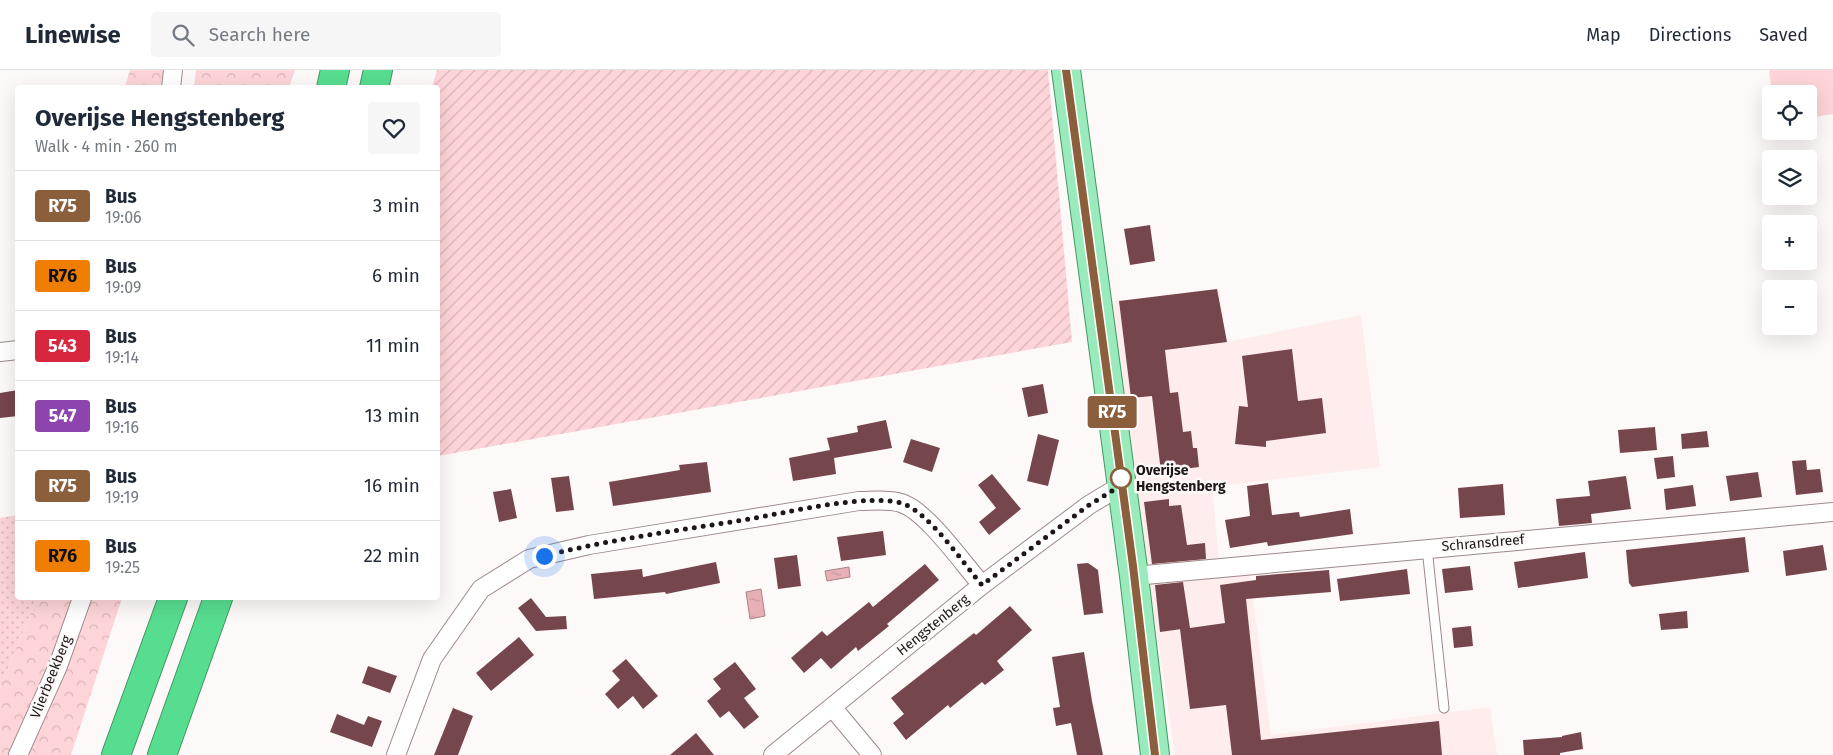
<!DOCTYPE html>
<html lang="en">
<head>
<meta charset="utf-8">
<style>
  :root { --surface:#fff; --page:#f6f6f7; --text:#1f2937; --muted:#747a83; --line:#e0e1e3 }
  body { margin:0; font-family:"Fira Sans",sans-serif; background:var(--page); color:var(--text); height:100vh; display:flex; flex-direction:column; font-size:19px; white-space:nowrap }
  * { box-sizing:border-box; margin:0 }
  p { font-size:16px; color:var(--muted) }
  .icon { flex:none; width:28px; height:28px; fill:none; stroke:currentColor; stroke-width:2; stroke-linecap:round; stroke-linejoin:round }
  .map { position:relative; flex:1; overflow:hidden }
  .sheet { position:absolute; left:15px; top:15px; width:425px; height:515px; display:flex; flex-direction:column; background:var(--surface); border-radius:5px; box-shadow:0 5px 20px #0002 }
  .sheet>* { flex:none }
  .badge { padding:0 10px; border-radius:4px; font-size:18px; line-height:32px }
  .fabs { position:absolute; left:1762px; top:15px; display:grid; gap:10px }
  .fabs a { display:grid; place-items:center; width:55px; height:55px; border-radius:5px; background:var(--surface); box-shadow:0 5px 20px #0002; font-size:25px }
  .you { position:absolute; width:25px; height:25px; margin:-12px; border:4px solid #fff; border-radius:50%; background:#1a73e8; box-shadow:0 0 0 8px #1a73e833 }
  .map>.badge { position:absolute; translate:-50% -50%; box-shadow:0 0 0 2px #fff }
  .round { display:grid; place-items:center; flex:none; width:52px; height:52px; border-radius:5px; background:var(--page) }
  .summary { display:flex; align-items:center; justify-content:space-between; height:85px; padding:0 20px }
  h1 { font-size:24px; font-weight:700; line-height:38px }
  ul { padding:0; list-style:none }
  li { display:flex; align-items:center; gap:15px; height:70px; padding:0 20px; border-top:1px solid var(--line) }
  li div { flex:1 }
  li b { display:block; font-size:19px }
  li em { font-style:normal }
  li .badge { min-width:55px; font-weight:700; text-align:center }
  header { display:flex; align-items:center; gap:30px; box-sizing:border-box; height:70px; padding:0 25px; background:var(--surface); border-bottom:1px solid var(--line) }
  header strong { font-size:24px }
  nav { display:flex; gap:28px; margin-inline-start:auto; font-size:18px }
  .search { width:350px; height:45px; background:var(--page); display:flex; align-items:center; gap:12px; box-sizing:border-box; padding:0 18px; border-radius:5px; color:var(--muted); font-size:19px }
  .map>svg:first-child { display:block }
  .built { fill:#ffeced }
  .grass { fill:url(#grass-dots) }
  .forest { fill:url(#forest-crowns) }
  .garden { fill:url(#garden-furrows) }
  .pitch { fill:#fdd4d8 }
  .water { fill:url(#water-ripples); stroke:#ab8286 }
  .building { fill:#75464c }
  .lines { fill:none; stroke-linecap:round; stroke-linejoin:round }
  .service-casing { stroke:#9d898b; stroke-width:11 }
  .minor-casing { stroke:#9d898b; stroke-width:20 }
  .primary-casing { stroke:#439766; stroke-width:30 }
  .motorway-casing { stroke:#439766; stroke-width:30 }
  .service { stroke:#fff; stroke-width:9 }
  .minor { stroke:#fff; stroke-width:18 }
  .primary { stroke:#9aebbc; stroke-width:28 }
  .motorway { stroke:#57dd90; stroke-width:28 }
  .line-casing { stroke:#fff; stroke-width:11 }
  .line { stroke:#8b5e3c; stroke-width:8 }
  .walk { stroke:#1e1617; stroke-width:5; stroke-dasharray:0 9 }
  .stop-dot { fill:#fff; stroke:#8b5e3c; stroke-width:2.5 }
  .labels { text-anchor:middle; dominant-baseline:central; stroke-width:5; stroke-linejoin:round; paint-order:stroke }
  .stop-label { font-size:14px; font-weight:bold; fill:#1e1617; stroke:#fdf9f9; text-anchor:start }
  .street-label { font-size:14px; fill:#1e1617; stroke:#fdf9f9 }
</style>
</head>
<body>
<header>
<strong>Linewise</strong>
<div class="search"><svg class="icon" aria-label="search" viewBox="0 0 24 24"><circle cx="10" cy="10" r="6"/><path d="M15 15l6 6"/></svg>Search here</div>
<nav><a>Map</a><a>Directions</a><a>Saved</a></nav>
</header>
<div class="map">
<svg width="1833" height="685" viewBox="0 0 1833 685">
  <defs>
    <pattern id="grass-dots" width="8" height="8" patternUnits="userSpaceOnUse" patternTransform="scale(1.25)"><rect width="8" height="8" fill="#fdd4d8"/><path d="M2 2h.1M6 6h.1" fill="none" stroke="#d8b5b9" stroke-width="1.8" stroke-linecap="round"/></pattern>
    <pattern id="forest-crowns" width="20" height="18" patternUnits="userSpaceOnUse" patternTransform="scale(1.25)"><rect width="20" height="18" fill="#fdd4d8"/><path d="M2 6a3 3 0 1 1 6 0M12 15a3 3 0 1 1 6 0" fill="none" stroke="#d8b5b9"/></pattern>
    <pattern id="garden-furrows" width="10" height="10" patternUnits="userSpaceOnUse" patternTransform="scale(1.25)"><rect width="10" height="10" fill="#fdd4d8"/><path d="M-1 1l2-2M0 10L10 0M9 11l2-2" fill="none" stroke="#d8b5b9"/></pattern>
    <pattern id="water-ripples" width="26" height="14" patternUnits="userSpaceOnUse" patternTransform="scale(1.25)"><rect width="26" height="14" fill="#e7b0b6"/><path d="M2 4q2-2 4 0t4 0M15 11q2-2 4 0t4 0" fill="none" stroke="#c6979c"/></pattern>
  </defs>
  <rect width="100%" height="100%" fill="#fdf9f9"/>
  <path class="built" d="M 1219,219 L 1227,272 L 1361,245 L 1380,397 L 1212,417 L 1220,501 L 1249,499 L 1271,665 L 1490,637 L 1497,685 L 1175,685 L 1107,232 Z"/>
  <path class="grass" d="M 17,445 L 18,528 L 37,528 L 0,618 L 0,448 Z"/>
  <path class="forest" d="M 130,0 L 164,0 L 161,17 L 125,17 Z
    M 196,0 L 295,0 L 289,17 L 194,17 Z
    M 37,528 L 122,528 L 71,685 L 0,685 L 0,618 Z"/>
  <path class="garden" d="M 437,0 L 1048,0 L 1072,272 L 438,386 L 438,18 L 432,17 Z"/>
  <path class="pitch" d="M 1769,0 L 1833,0 L 1833,44 L 1809,48 L 1809,24 L 1772,24 Z"/>
  <path class="water" d="M 849,497 L 850,507 L 827,511 L 825,501 Z
    M 761,519 L 765,546 L 750,549 L 746,522 Z"/>
  <path class="building" d="M 1150,155 L 1155,191 L 1130,195 L 1124,159 Z
    M 1217,219 L 1227,272 L 1165,280 L 1170,323 L 1178,322 L 1183,362 L 1191,361 L 1193,378 L 1197,378 L 1199,397 L 1161,402 L 1152,326 L 1131,328 L 1119,231 Z
    M 1292,279 L 1298,331 L 1322,328 L 1326,363 L 1266,371 L 1266,377 L 1235,374 L 1239,336 L 1248,337 L 1242,286 Z
    M 1043,314 L 1048,343 L 1028,347 L 1022,318 Z
    M 18,320 L 18,346 L 0,348 L 0,323 Z
    M 886,350 L 892,378 L 834,388 L 836,404 L 793,411 L 789,388 L 830,380 L 827,368 L 858,362 L 857,356 Z
    M 1655,357 L 1657,380 L 1620,383 L 1618,360 Z
    M 1707,361 L 1709,377 L 1682,379 L 1681,364 Z
    M 1038,364 L 1059,370 L 1048,416 L 1027,411 Z
    M 911,369 L 940,378 L 932,402 L 903,392 Z
    M 1673,386 L 1675,407 L 1657,409 L 1654,388 Z
    M 1806,390 L 1807,400 L 1820,399 L 1823,422 L 1796,425 L 1792,391 Z
    M 707,392 L 711,422 L 613,436 L 609,412 L 680,400 L 679,395 Z
    M 1758,402 L 1762,427 L 1730,431 L 1726,406 Z
    M 992,404 L 1021,439 L 989,465 L 979,452 L 996,438 L 978,415 Z
    M 569,406 L 574,440 L 556,442 L 551,408 Z
    M 1626,406 L 1631,439 L 1591,444 L 1592,453 L 1559,456 L 1556,429 L 1590,426 L 1588,411 Z
    M 1268,413 L 1272,445 L 1299,442 L 1300,447 L 1350,439 L 1353,464 L 1268,476 L 1267,472 L 1230,478 L 1225,450 L 1250,446 L 1247,416 Z
    M 1503,414 L 1505,445 L 1460,448 L 1458,418 Z
    M 1693,415 L 1696,436 L 1666,440 L 1664,419 Z
    M 511,419 L 517,448 L 499,452 L 493,422 Z
    M 1169,429 L 1169,436 L 1181,435 L 1187,475 L 1205,473 L 1206,489 L 1152,494 L 1144,432 Z
    M 883,461 L 886,485 L 841,491 L 837,467 Z
    M 1745,467 L 1749,502 L 1632,517 L 1629,513 L 1626,480 Z
    M 1823,475 L 1827,500 L 1786,506 L 1783,481 Z
    M 1585,482 L 1588,508 L 1518,518 L 1514,492 Z
    M 797,485 L 801,516 L 778,519 L 774,488 Z
    M 716,492 L 720,513 L 666,524 L 665,522 L 594,529 L 591,504 L 642,499 L 643,507 Z
    M 1088,493 L 1098,500 L 1103,543 L 1084,545 L 1077,494 Z
    M 925,494 L 939,510 L 887,554 L 889,556 L 858,581 L 856,577 L 831,599 L 821,588 L 804,603 L 791,588 L 822,561 L 827,566 L 869,532 L 873,537 Z
    M 1470,496 L 1473,520 L 1445,523 L 1442,499 Z
    M 1407,499 L 1410,524 L 1340,531 L 1337,509 Z
    M 1329,500 L 1331,522 L 1246,529 L 1261,670 L 1439,651 L 1442,685 L 1232,685 L 1226,635 L 1190,639 L 1180,559 L 1189,558 L 1160,562 L 1155,515 L 1183,512 L 1190,558 L 1225,553 L 1220,515 L 1256,510 L 1256,506 Z
    M 531,528 L 546,547 L 566,546 L 567,559 L 536,561 L 518,538 Z
    M 1010,536 L 1032,560 L 997,591 L 1004,600 L 985,615 L 982,612 L 950,638 L 948,635 L 906,670 L 893,653 L 904,644 L 891,628 L 974,563 L 976,565 Z
    M 1687,541 L 1688,558 L 1661,560 L 1659,544 Z
    M 1471,556 L 1473,576 L 1454,578 L 1452,558 Z
    M 519,567 L 534,585 L 491,621 L 476,603 Z
    M 1084,582 L 1092,631 L 1103,685 L 1077,685 L 1071,653 L 1056,656 L 1053,638 L 1060,637 L 1052,587 Z
    M 626,589 L 658,626 L 643,639 L 633,626 L 618,639 L 605,624 L 620,610 L 612,601 Z
    M 735,592 L 756,619 L 744,628 L 759,647 L 744,659 L 729,641 L 720,648 L 707,631 L 721,619 L 713,609 Z
    M 368,596 L 397,606 L 390,623 L 362,613 Z
    M 453,638 L 473,646 L 458,685 L 434,685 Z
    M 337,644 L 364,655 L 368,646 L 382,651 L 372,677 L 330,662 Z
    M 1581,662 L 1583,679 L 1560,683 L 1560,685 L 1524,685 L 1523,670 L 1562,667 L 1562,666 Z
    M 696,663 L 714,685 L 670,685 Z"/>
  <g class="lines">
    <defs>
      <path id="service" d="M 1427,478 L 1444,638"/>
      <path id="minor" d="M 171,18 L 173,0
        M 0,282 L 18,280
        M 1134,506 L 1833,442
        M 832,637 L 872,685
        M 18,685 L 58,596 L 82,528
        M 396,685 L 432,589 L 481,519 L 529,489 L 589,475 L 859,431 C 873,431 888,429 901,433 C 926,440 964,495 982,515
        M 773,685 L 982,515 L 1089,435 L 1122,415"/>
      <path id="primary" d="M 1066,0 L 1134,506 L 1155,685"/>
      <path id="motorway" d="M 331,18 L 335,0
        M 374,18 L 378,0
        M 116,685 L 173,528
        M 162,685 L 218,528"/>
    </defs>
    <use href="#service" class="service-casing"/>
    <use href="#minor" class="minor-casing"/>
    <use href="#primary" class="primary-casing"/>
    <use href="#motorway" class="motorway-casing"/>
    <use href="#service" class="service"/>
    <use href="#minor" class="minor"/>
    <use href="#primary" class="primary"/>
    <use href="#motorway" class="motorway"/>
  </g>
  <g class="lines">
    <defs>
      <path id="line" d="M 1066,0 L 1133,496 L 1155,685"/>
    </defs>
    <use href="#line" class="line-casing"/>
    <use href="#line" class="line"/>
    <path class="walk" d="M 544,486 C 612,469 681,460 750,449 C 784,443 873,422 904,434 C 930,444 963,493 982,515 L 1089,435 L 1122,415 L 1121,408"/>
  </g>
  <circle class="stop-dot" cx="1121" cy="408" r="10"/>
  <g class="labels">
    <g class="stop-label">
      <text x="1136" y="400">Overijse<tspan x="1136" dy="16">Hengstenberg</tspan></text>
    </g>
    <g class="street-label">
      <text transform="translate(1483 473) rotate(-5)">Schransdreef</text>
      <text transform="translate(933 555) rotate(-39)">Hengstenberg</text>
      <text transform="translate(51 607) rotate(-68)">Vlierbeekberg</text>
    </g>
  </g>
</svg>
<div class="fabs">
<a><svg class="icon" aria-label="locate" viewBox="0 0 24 24"><circle cx="12" cy="12" r="6"/><path d="M12 2v4M12 18v4M2 12h4M18 12h4"/></svg></a>
<a><svg class="icon" aria-label="layers" viewBox="0 0 24 24"><path d="M12 4l9 5-9 5-9-5zM3 14l9 5 9-5"/></svg></a>
<a>+</a>
<a>−</a>
</div>
<div class="you" style="left:544px;top:486px"></div>
<b class="badge" style="left:1112px;top:342px;background:#8b5e3c;color:#fff">R75</b>
<section class="sheet">
<div class="summary"><div><h1>Overijse Hengstenberg</h1><p>Walk · 4 min · 260 m</p></div><a class="round"><svg class="icon" aria-label="heart" viewBox="0 0 24 24"><path d="M12 20l-8-8c-3-5 5-10 8-4 3-6 11-1 8 4z"/></svg></a></div>
<ul>
<li><span class="badge" style="background:#8b5e3c;color:#fff">R75</span><div><b>Bus</b><p>19:06</p></div><em>3 min</em></li>
<li><span class="badge" style="background:#ef7d00;color:#111">R76</span><div><b>Bus</b><p>19:09</p></div><em>6 min</em></li>
<li><span class="badge" style="background:#d7263d;color:#fff">543</span><div><b>Bus</b><p>19:14</p></div><em>11 min</em></li>
<li><span class="badge" style="background:#8e44ad;color:#fff">547</span><div><b>Bus</b><p>19:16</p></div><em>13 min</em></li>
<li><span class="badge" style="background:#8b5e3c;color:#fff">R75</span><div><b>Bus</b><p>19:19</p></div><em>16 min</em></li>
<li><span class="badge" style="background:#ef7d00;color:#111">R76</span><div><b>Bus</b><p>19:25</p></div><em>22 min</em></li>
</ul>
</section>
</div>
</body>
</html>
